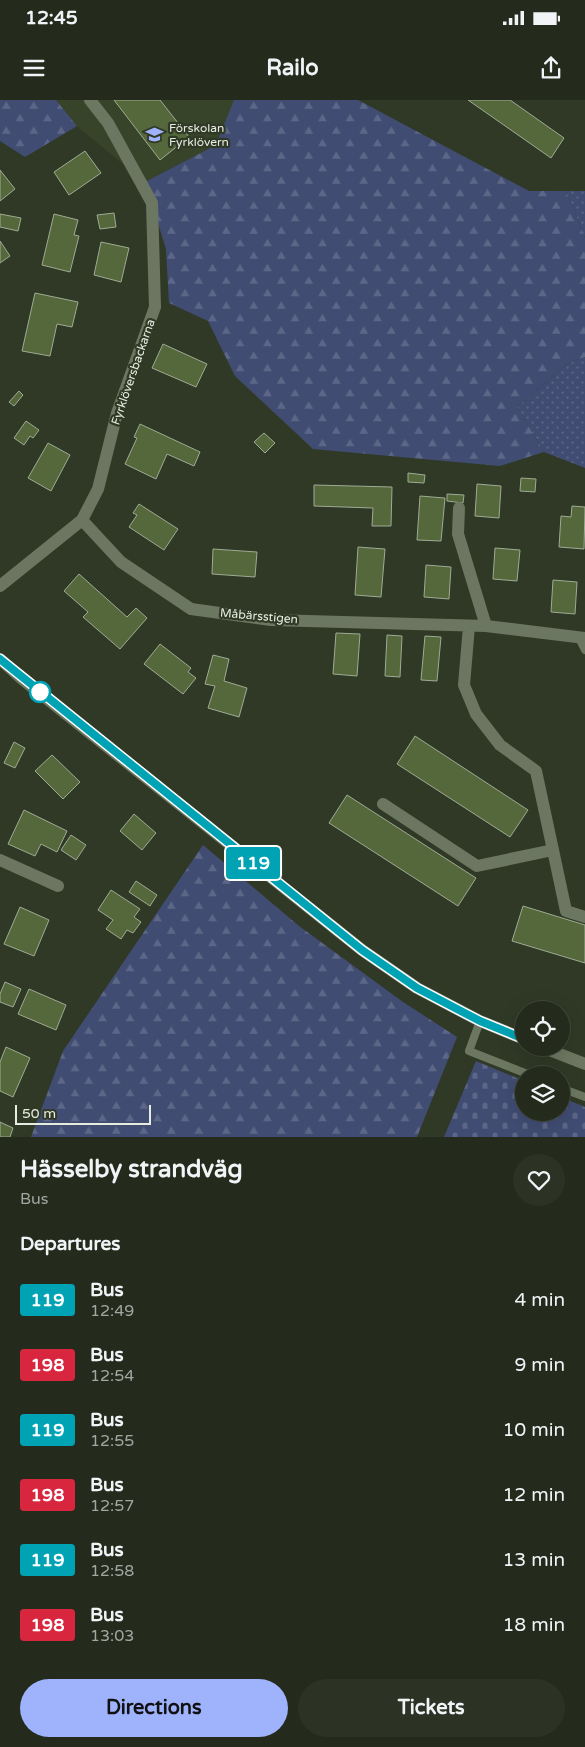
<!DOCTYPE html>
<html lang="en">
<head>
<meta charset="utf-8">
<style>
  :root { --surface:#242b1c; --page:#2c3325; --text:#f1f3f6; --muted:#a3a7a3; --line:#41473b; --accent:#9fb3fd }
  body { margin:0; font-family:"Varela Round",sans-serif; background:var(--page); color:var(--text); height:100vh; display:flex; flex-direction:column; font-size:19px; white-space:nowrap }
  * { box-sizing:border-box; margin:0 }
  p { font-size:16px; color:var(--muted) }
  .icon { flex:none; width:28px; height:28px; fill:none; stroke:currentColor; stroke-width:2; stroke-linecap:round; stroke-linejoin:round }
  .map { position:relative; height:1037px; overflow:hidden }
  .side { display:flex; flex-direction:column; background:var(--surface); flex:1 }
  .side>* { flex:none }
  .badge { padding:0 10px; border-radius:4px; font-size:18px; line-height:32px }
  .controls { position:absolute; left:515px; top:901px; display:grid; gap:10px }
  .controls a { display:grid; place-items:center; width:55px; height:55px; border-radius:50%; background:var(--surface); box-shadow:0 5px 20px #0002,0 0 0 1px var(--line); font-size:25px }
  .scale { position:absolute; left:15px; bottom:12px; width:136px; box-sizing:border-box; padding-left:5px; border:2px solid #e6ece0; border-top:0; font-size:14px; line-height:18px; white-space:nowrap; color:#e6ece0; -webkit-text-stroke:4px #303926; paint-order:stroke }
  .map>.badge { position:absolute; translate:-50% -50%; box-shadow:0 0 0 2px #fff }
  h2 { padding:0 20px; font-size:19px; line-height:45px }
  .round { display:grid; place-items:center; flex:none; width:52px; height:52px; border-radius:26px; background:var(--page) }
  .overview { display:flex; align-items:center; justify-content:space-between; height:85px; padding:0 20px }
  h1 { font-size:24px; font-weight:700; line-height:38px }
  .button { display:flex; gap:10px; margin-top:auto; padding:10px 20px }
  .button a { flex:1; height:58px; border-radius:30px; background:var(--accent); color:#111; font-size:20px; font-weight:700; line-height:58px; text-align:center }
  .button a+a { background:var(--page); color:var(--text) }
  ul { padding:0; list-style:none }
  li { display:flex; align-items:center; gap:15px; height:65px; padding:0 20px }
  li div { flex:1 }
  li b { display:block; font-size:19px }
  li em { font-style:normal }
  li .badge { min-width:55px; font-weight:700; text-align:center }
  .status { display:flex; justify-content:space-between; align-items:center; height:35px; padding:0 25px; background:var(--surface); direction:ltr }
  .status svg { height:14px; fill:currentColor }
  header { display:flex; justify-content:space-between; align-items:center; height:65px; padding:0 20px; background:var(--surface); font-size:22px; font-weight:700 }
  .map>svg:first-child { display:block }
  .built { fill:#38442a }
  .grass { fill:url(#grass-dots) }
  .forest { fill:url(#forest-firs) }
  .cemetery { fill:url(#cemetery-stones) }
  .building { fill:#54683c; stroke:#9fab94 }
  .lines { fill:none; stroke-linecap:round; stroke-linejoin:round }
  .lane { stroke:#6c7761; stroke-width:8 }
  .street { stroke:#6c7761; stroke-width:12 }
  .line-casing { stroke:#fff; stroke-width:11 }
  .line { stroke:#00a3b4; stroke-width:8 }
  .stop-dot { fill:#fff; stroke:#00a3b4; stroke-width:2.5 }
  .labels { text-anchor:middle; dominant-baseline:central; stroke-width:4.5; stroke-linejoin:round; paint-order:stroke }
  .poi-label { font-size:12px; fill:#e6ece0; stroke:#303926; text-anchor:start }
  .street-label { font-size:12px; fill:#e6ece0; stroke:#303926 }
</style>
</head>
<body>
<div class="status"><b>12:45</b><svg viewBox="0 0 49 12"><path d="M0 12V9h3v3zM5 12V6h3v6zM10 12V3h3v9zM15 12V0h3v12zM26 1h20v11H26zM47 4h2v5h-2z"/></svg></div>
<header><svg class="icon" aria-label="menu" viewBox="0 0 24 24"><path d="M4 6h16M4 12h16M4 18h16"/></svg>Railo<svg class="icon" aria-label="share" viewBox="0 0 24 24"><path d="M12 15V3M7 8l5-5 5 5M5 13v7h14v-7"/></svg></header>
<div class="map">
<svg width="585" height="1037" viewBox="0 0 585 1037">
  <defs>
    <pattern id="grass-dots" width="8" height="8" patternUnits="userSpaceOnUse" patternTransform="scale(1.25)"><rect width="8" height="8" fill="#414c73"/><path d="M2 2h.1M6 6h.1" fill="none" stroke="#5c6687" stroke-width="1.8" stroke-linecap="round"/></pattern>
    <pattern id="forest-firs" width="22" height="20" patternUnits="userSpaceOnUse" patternTransform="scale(1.25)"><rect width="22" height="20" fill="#414c73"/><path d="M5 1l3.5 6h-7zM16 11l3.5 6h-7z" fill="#5c6687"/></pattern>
    <pattern id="cemetery-stones" width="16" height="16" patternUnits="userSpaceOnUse" patternTransform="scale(1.25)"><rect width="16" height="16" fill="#414c73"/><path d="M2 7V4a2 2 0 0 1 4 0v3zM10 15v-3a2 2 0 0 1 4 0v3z" fill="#5c6687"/></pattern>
  </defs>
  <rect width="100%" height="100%" fill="#303926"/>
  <path class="built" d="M 56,0 L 234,0 L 235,1 L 216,45 L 145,82 L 77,26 Z"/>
  <path class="grass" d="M 566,91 L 585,91 L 585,138 Z
    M 585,257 L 585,368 L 544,352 L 517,307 L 567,264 Z"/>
  <path class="forest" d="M 0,0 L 56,0 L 77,26 L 25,57 L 0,41 Z
    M 234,0 L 358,0 L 529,91 L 566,91 L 585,138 L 585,257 L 567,264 L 517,307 L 544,352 L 500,366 L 313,349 L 235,276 L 208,221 L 169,203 L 166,149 L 145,82 L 216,45 Z
    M 203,745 L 299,826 L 403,902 L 457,937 L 417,1037 L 31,1037 L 63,951 Z"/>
  <path class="cemetery" d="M 476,961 L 524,981 L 524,1012 L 561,1012 L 561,997 L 585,1007 L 585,1037 L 444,1037 Z"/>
  <path class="building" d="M 114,0 L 160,0 L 189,37 L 160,60 Z
    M 468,0 L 510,0 L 564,38 L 551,58 Z
    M 85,51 L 101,73 L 69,95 L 54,72 Z
    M 0,70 L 15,89 L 0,101 Z
    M 114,113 L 116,127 L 100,129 L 97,115 Z
    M 0,114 L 21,118 L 18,131 L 0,127 Z
    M 54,114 L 78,120 L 74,135 L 79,136 L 70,172 L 42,165 Z
    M 0,141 L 10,156 L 0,163 Z
    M 101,142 L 129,148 L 121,182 L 94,175 Z
    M 35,193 L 78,202 L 72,227 L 57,224 L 50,256 L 22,251 Z
    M 163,244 L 207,264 L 196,287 L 152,268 Z
    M 19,291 L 23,295 L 14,306 L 9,302 Z
    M 26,321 L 39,330 L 33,338 L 30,336 L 24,345 L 14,338 Z
    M 140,324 L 200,352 L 194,366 L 167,354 L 156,379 L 125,364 L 137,338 L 134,337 Z
    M 264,333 L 275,343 L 265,353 L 254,342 Z
    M 48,343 L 70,355 L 51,391 L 28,378 Z
    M 408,373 L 425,375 L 424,383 L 408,382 Z
    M 521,378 L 536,379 L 535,392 L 520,391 Z
    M 477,384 L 501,386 L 499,418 L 475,416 Z
    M 314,385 L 392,387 L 391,426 L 372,426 L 373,408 L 314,406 Z
    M 447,394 L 464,395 L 463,403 L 447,401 Z
    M 420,396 L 445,398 L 441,441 L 417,440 Z
    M 139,404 L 178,429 L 164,450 L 129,427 L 137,415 L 133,413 Z
    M 572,406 L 585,407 L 584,449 L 559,447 L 561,416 L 571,417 Z
    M 358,447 L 385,449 L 381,497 L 355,495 Z
    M 495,448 L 520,450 L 517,481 L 493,479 Z
    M 213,449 L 257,452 L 255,477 L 212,474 Z
    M 426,465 L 451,467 L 449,499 L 424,497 Z
    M 79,474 L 127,517 L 136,508 L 147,518 L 120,549 L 83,517 L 88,512 L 64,491 Z
    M 553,480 L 577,482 L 575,514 L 551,512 Z
    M 336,533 L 360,534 L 357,576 L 333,574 Z
    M 387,535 L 402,536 L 400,577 L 385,576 Z
    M 425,536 L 441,537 L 437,581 L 421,580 Z
    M 160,544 L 191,568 L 188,572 L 196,578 L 183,594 L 144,564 Z
    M 213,555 L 229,559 L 224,581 L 247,588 L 239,617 L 208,608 L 215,586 L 205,584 Z
    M 415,636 L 528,710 L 510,737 L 397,664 Z
    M 14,642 L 25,648 L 15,668 L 4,663 Z
    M 52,655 L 80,682 L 63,699 L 35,671 Z
    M 347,695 L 476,778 L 458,806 L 329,723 Z
    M 24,710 L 67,731 L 57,752 L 41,744 L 35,756 L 8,744 Z
    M 134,714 L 156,733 L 142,750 L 120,731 Z
    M 71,735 L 86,745 L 76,760 L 61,750 Z
    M 136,781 L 157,795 L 150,806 L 129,792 Z
    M 111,790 L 140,809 L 134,817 L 141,822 L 133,833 L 127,830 L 121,839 L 106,829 L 113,820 L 98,810 Z
    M 523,806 L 585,825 L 585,863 L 512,841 Z
    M 20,807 L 49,820 L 34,856 L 4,844 Z
    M 5,882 L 21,889 L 13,907 L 0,902 L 0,894 Z
    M 29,889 L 66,905 L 56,930 L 18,914 Z
    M 6,947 L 30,958 L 13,997 L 0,991 L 0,962 Z
    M 0,1022 L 13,1028 L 10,1037 L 0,1037 Z"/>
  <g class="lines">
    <path class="lane" d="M 579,538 L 585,550
      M 480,921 L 469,951 L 530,975
      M 561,988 L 585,997"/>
    <path class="street" d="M 459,408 L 458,434 L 486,526
      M 82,420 L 121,462 L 191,509 L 271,520 L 486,526 L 585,538
      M 0,486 L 82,420 L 98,389 L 117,313 L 155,207 L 152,103 L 108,23 L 90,0
      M 0,559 L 21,578 L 362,850 L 417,888 L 480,921 L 524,939
      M 383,704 L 477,766 L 553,750 L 536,671 L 500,645 L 476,614 L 464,585 L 469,526
      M 553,750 L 566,811 L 585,817
      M 0,760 L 58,786
      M 544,948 L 585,964"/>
  </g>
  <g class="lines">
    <defs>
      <path id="line" d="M 0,559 L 362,850 L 417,888 L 480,921 L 524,939"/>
    </defs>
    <use href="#line" class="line-casing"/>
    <use href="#line" class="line"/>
  </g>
  <defs>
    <symbol id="school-bare" viewBox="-9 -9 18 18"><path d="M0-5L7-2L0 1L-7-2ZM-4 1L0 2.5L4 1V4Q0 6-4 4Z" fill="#9fb3fd" stroke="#303926" stroke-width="2.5" paint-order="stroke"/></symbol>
  </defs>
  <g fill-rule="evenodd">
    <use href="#school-bare" x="142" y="22" width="25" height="25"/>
  </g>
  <circle class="stop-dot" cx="40" cy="592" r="10"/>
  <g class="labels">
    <g class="poi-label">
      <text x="169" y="28">Förskolan<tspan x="169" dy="14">Fyrklövern</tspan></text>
    </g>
    <g class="street-label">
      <text transform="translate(133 272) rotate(-71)">Fyrklöversbackarna</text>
      <text transform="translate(259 516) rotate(5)">Måbärsstigen</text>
    </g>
  </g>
</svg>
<div class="controls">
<a><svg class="icon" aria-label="locate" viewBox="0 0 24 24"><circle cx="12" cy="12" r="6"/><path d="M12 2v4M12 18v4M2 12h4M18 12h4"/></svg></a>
<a><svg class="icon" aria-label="layers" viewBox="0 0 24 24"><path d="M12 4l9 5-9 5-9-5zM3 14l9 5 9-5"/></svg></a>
</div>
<div class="scale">50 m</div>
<b class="badge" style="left:253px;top:763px;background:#00a3b4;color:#fff">119</b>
</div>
<section class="side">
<div class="overview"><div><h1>Hässelby strandväg</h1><p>Bus</p></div><a class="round"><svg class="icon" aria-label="heart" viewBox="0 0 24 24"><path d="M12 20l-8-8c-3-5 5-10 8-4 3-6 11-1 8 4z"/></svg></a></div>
<h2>Departures</h2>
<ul>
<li><span class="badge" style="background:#00a3b4;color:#fff">119</span><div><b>Bus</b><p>12:49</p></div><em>4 min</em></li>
<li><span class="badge" style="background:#d7263d;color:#fff">198</span><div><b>Bus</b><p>12:54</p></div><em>9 min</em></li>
<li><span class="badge" style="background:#00a3b4;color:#fff">119</span><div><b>Bus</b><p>12:55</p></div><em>10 min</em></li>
<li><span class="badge" style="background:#d7263d;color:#fff">198</span><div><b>Bus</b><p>12:57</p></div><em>12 min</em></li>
<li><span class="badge" style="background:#00a3b4;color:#fff">119</span><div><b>Bus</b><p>12:58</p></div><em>13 min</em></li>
<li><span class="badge" style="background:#d7263d;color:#fff">198</span><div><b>Bus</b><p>13:03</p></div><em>18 min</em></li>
</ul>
<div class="button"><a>Directions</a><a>Tickets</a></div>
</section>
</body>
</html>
